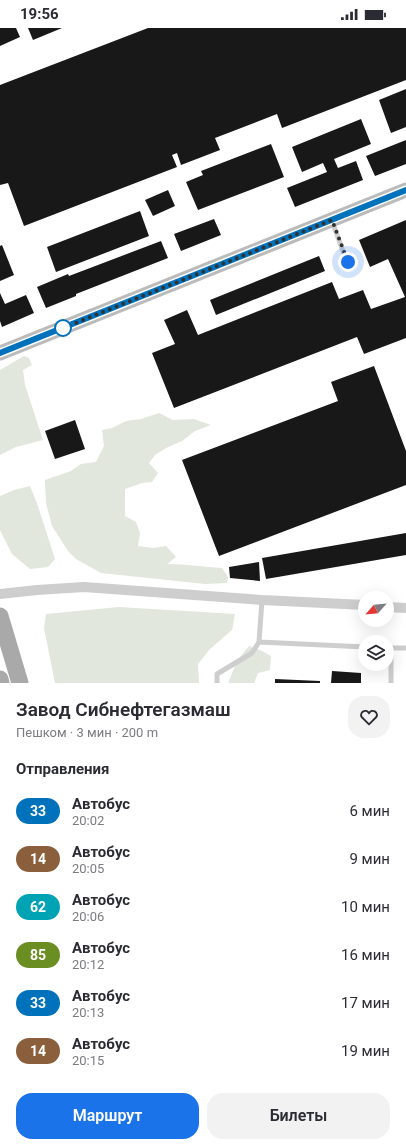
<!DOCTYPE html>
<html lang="ru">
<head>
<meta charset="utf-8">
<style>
  :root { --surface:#fff; --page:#f2f2f3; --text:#2b2b33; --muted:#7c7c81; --accent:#1a73e8 }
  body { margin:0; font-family:Roboto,sans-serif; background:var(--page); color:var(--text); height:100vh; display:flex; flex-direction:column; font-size:15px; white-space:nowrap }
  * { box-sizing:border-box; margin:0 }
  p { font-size:13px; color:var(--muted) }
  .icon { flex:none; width:22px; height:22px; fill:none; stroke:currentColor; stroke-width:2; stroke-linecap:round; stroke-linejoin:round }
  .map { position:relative; height:655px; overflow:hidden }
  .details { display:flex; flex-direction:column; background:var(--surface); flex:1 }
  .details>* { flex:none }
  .badge { padding:0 8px; border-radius:13px; font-size:14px; line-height:26px }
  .needle { width:26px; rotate:243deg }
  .buttons { position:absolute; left:358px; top:563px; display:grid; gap:8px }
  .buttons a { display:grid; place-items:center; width:36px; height:36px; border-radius:50%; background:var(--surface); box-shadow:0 4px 16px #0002; font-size:20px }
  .you { position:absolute; width:20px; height:20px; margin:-10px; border:3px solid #fff; border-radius:50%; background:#1a73e8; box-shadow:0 0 0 6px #1a73e833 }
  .map>.badge { position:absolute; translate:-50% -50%; box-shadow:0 0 0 2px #fff }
  h2 { padding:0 16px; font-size:15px; line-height:36px }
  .round { display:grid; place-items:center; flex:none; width:42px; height:42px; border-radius:16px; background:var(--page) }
  .summary { display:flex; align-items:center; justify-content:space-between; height:68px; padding:0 16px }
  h1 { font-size:19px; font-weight:600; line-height:30px }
  .action { display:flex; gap:8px; margin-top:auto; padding:8px 16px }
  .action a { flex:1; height:46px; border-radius:16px; background:var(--accent); color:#fff; font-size:16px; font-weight:600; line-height:46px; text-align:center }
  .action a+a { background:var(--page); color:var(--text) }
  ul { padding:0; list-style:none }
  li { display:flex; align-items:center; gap:12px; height:48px; padding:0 16px }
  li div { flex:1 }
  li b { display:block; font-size:15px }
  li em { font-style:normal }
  li .badge { min-width:44px; font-weight:700; text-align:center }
  .status { display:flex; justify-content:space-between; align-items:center; height:28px; padding:0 20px; background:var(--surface); direction:ltr }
  .status svg { height:11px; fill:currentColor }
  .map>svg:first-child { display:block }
  .green { fill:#e1e7dc }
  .building { fill:#181818 }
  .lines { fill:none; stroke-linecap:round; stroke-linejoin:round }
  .lane { stroke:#cecece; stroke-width:5 }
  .street { stroke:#cecece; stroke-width:10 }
  .secondary { stroke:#bbb; stroke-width:15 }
  .primary { stroke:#a9a9a9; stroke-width:17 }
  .line-casing { stroke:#fff; stroke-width:9 }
  .line { stroke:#0072bc; stroke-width:6 }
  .walk { stroke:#313131; stroke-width:4; stroke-dasharray:0 7.2 }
  .stop-dot { fill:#fff; stroke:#0072bc; stroke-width:2 }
</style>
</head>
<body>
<div class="status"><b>19:56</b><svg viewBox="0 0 49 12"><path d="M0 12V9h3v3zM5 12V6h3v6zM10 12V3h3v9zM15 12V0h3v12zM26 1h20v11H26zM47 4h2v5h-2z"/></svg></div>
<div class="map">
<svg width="406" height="655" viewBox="0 0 406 655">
  <rect width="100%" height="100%" fill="#fff"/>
  <path class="green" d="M 24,328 L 29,330 L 32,337 L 23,342 L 25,357 L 43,412 L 16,419 L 0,427 L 0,342 Z
    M 159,385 L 173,392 L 194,391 L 211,397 L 195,403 L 182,413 L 166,420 L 155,427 L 149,435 L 158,445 L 152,454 L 142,455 L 125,461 L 125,488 L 136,494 L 140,505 L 138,518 L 153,520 L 166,518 L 176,529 L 167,536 C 186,536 204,539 222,540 L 228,549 L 227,555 L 205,556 L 101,545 L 76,531 L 68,523 L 52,498 L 46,475 L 45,452 L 71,443 L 81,436 L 96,434 L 104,418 L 102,402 L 112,400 L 126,393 L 141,391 Z
    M 30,458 L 38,478 L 55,531 L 48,539 L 30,541 L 12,526 L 0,502 L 0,468 L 14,462 Z
    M 119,579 L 235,586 L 232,602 L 210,621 L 198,636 L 199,655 L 55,655 L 44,600 L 46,586 Z
    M 249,618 L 262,623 L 271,628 L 270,642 L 258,645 L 254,655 L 228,655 L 237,633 Z"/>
  <path class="building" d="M 0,0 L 16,0 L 20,9 L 0,18 Z
    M 28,0 L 62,0 L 33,12 Z
    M 148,0 L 406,0 L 406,52 L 282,100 L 277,86 L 215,110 L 220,122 L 181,137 L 177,125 L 172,127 L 177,139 L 24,198 L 8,155 L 0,157 L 0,57 Z
    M 406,61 L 406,99 L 391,105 L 379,72 Z
    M 361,91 L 371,116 L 334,131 L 338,140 L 356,133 L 363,152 L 295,179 L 287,160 L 327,144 L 323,135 L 302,144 L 292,119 Z
    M 406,112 L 406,136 L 375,148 L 366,128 Z
    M 271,116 L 284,149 L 198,182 L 186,154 L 203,147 L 201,143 Z
    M 168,162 L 175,178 L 153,188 L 145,172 Z
    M 140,183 L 149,208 L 56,244 L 47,219 Z
    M 214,191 L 221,207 L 181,223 L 174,206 Z
    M 406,192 L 406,310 L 364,326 L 357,309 L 174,380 L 152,325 L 175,316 L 164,292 L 187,282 L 198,307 L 332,254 L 339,271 L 363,262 L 371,281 L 405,269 L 388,231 L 370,239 L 359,212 Z
    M 161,213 L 168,230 L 76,266 L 76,268 L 46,280 L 37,259 L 68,246 L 69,248 Z
    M 2,217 L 14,247 L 0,253 L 0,218 Z
    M 319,228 L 325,243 L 216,287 L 210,272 Z
    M 0,265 L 5,276 L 26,267 L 34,285 L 2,299 L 0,293 Z
    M 374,338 L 406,423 L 406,457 L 219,528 L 182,432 L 338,373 L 331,354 Z
    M 75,392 L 85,421 L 55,431 L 45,403 Z
    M 406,505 L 406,527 L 266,551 L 262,530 Z
    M 259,534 L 260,553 L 230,550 L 229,539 Z
    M 332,643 L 361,645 L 361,655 L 331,655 Z
    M 275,651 L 320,653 L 320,655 L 275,655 Z"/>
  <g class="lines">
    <path class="lane" d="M 332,193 L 347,234
      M 259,614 L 365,619
      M 387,620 L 406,620
      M 217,655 L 217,646 L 252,625 L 259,614 L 262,572
      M 391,655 L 391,620"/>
    <path class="street" d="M 0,566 L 37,562 L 84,559 L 262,572 L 365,577
      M 387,579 L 406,580"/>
    <path class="secondary" d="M 0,325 L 406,162"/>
    <path class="primary" d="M 0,588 L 20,655
      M 0,651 L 1,655"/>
  </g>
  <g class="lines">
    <defs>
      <path id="line" d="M 0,325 L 406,162"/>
    </defs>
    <use href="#line" class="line-casing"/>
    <use href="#line" class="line"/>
    <path class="walk" d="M 63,300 L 332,192 L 348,234"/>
  </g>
  <circle class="stop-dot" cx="63" cy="300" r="8"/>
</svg>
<div class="buttons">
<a><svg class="needle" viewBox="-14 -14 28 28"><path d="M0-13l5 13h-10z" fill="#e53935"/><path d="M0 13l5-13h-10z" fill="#7c7c81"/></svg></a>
<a><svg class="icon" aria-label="layers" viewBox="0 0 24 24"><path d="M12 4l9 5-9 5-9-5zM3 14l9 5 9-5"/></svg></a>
</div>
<div class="you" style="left:348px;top:234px"></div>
</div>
<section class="details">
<div class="summary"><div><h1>Завод Сибнефтегазмаш</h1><p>Пешком · 3 мин · 200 m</p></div><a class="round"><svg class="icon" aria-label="heart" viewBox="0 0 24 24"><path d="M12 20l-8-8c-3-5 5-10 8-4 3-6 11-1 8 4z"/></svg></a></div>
<h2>Отправления</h2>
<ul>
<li><span class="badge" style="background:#0072bc;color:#fff">33</span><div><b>Автобус</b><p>20:02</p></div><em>6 мин</em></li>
<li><span class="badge" style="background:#8b5e3c;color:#fff">14</span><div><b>Автобус</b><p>20:05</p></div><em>9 мин</em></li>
<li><span class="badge" style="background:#00a3b4;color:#fff">62</span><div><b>Автобус</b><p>20:06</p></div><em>10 мин</em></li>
<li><span class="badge" style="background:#6b8e23;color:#fff">85</span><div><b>Автобус</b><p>20:12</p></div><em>16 мин</em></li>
<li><span class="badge" style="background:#0072bc;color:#fff">33</span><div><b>Автобус</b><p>20:13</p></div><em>17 мин</em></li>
<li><span class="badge" style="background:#8b5e3c;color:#fff">14</span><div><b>Автобус</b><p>20:15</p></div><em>19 мин</em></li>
</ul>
<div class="action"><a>Маршрут</a><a>Билеты</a></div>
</section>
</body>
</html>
